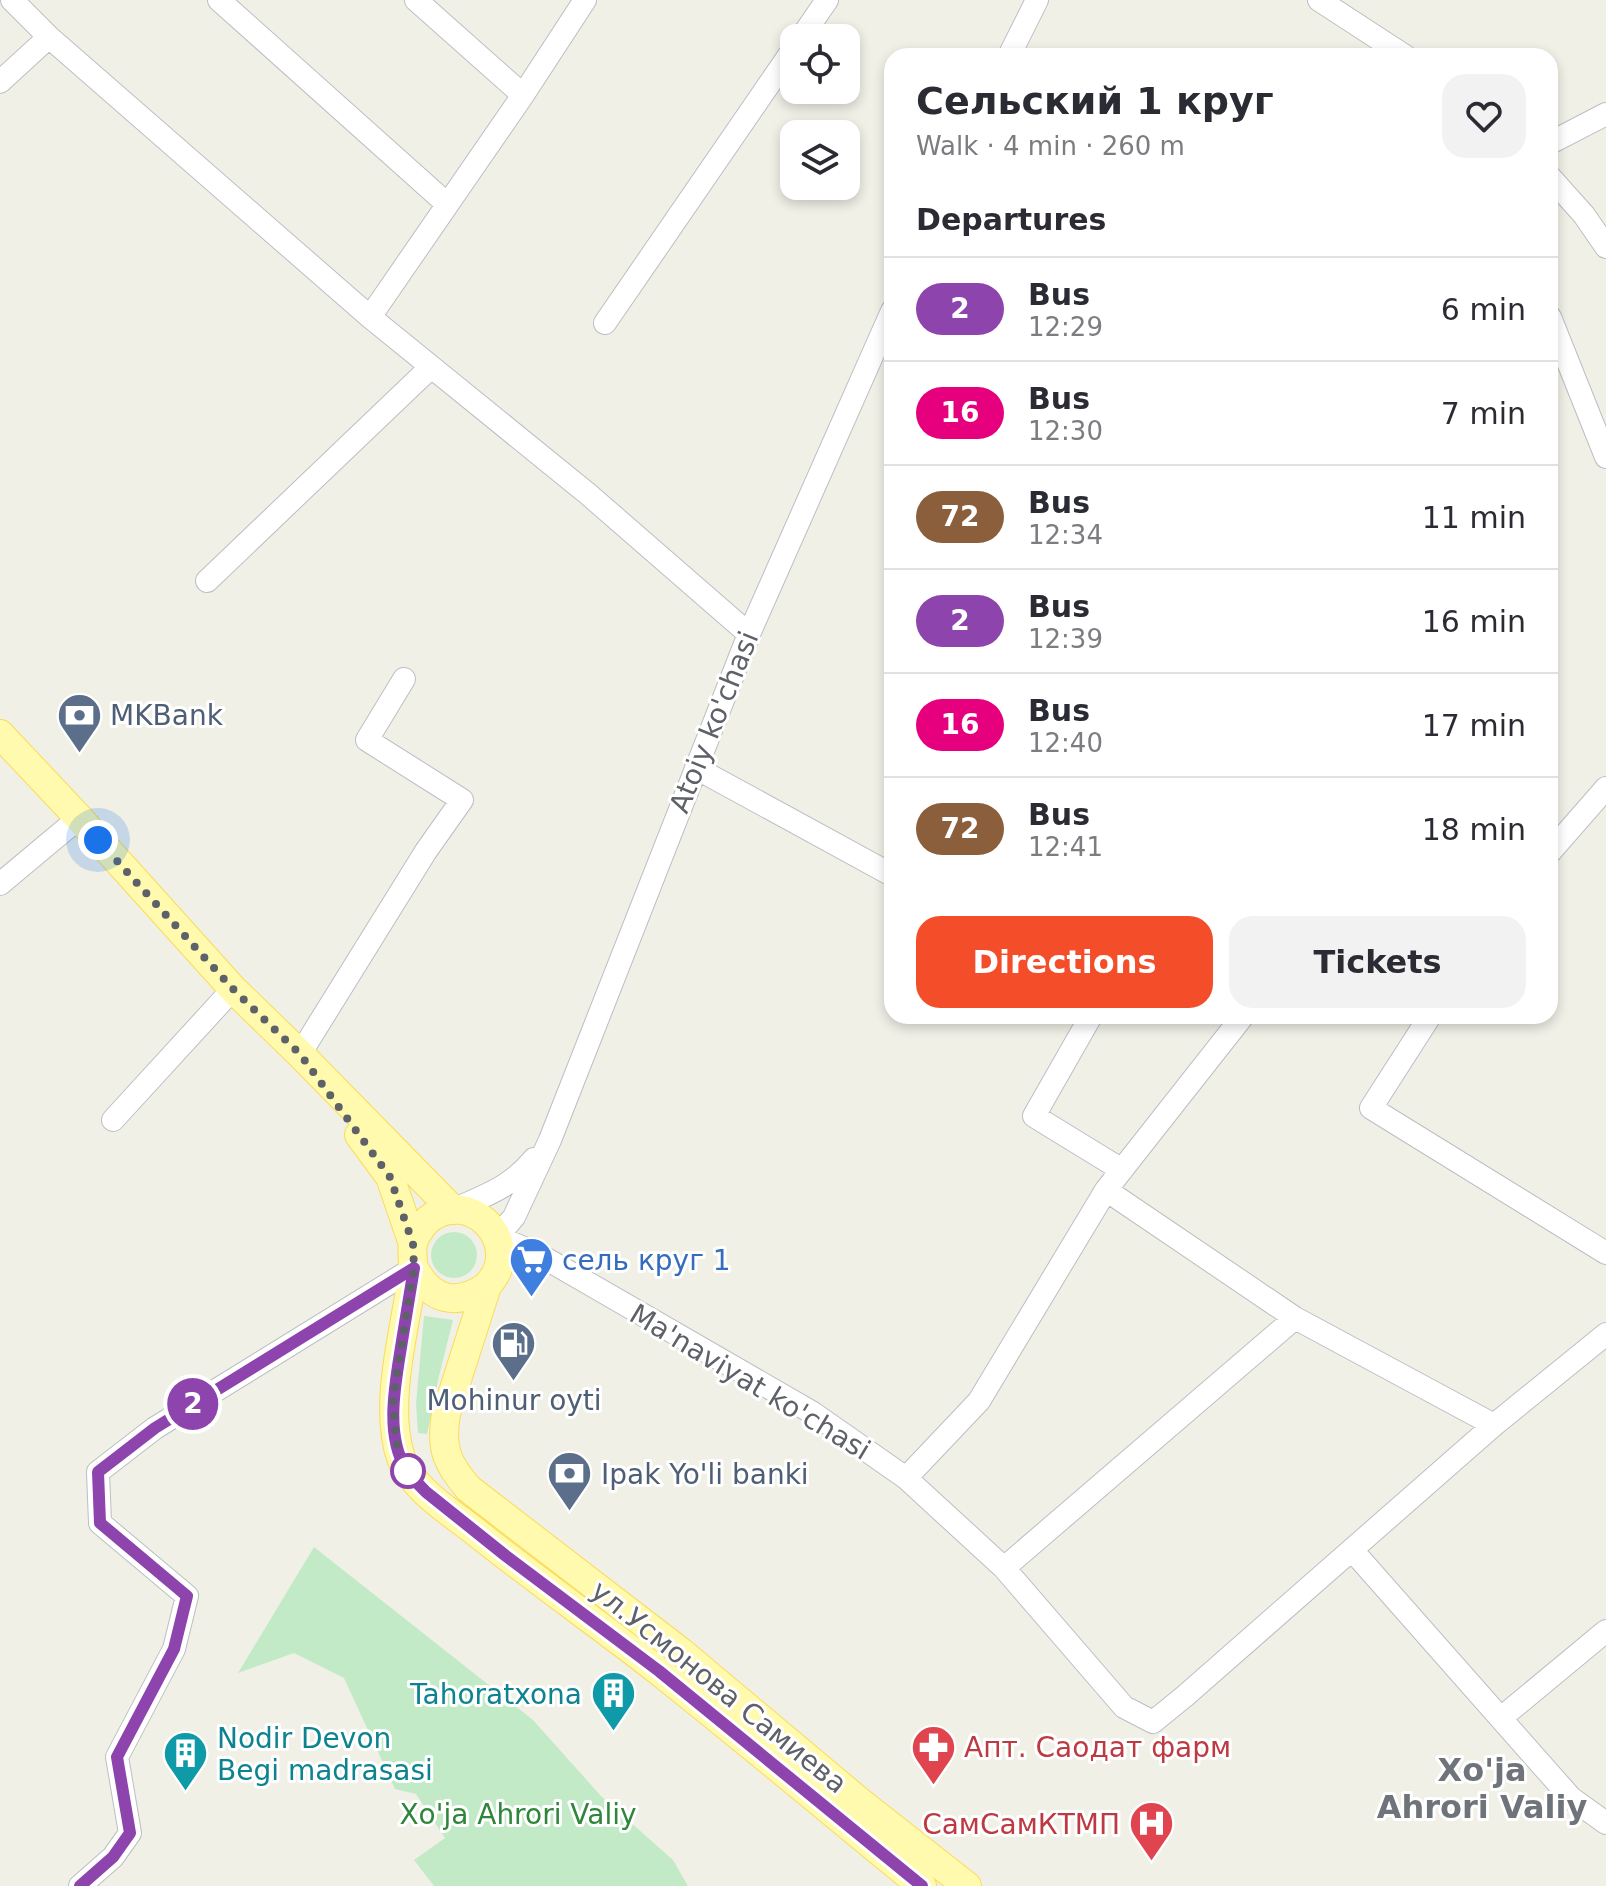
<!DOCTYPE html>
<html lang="en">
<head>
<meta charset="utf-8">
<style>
  :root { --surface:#fff; --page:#f2f2f3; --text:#2b2b33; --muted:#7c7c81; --line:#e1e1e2; --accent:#f44d2a }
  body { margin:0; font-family:"DejaVu Sans",sans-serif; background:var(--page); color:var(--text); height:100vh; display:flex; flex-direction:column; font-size:30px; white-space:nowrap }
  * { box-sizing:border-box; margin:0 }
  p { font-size:26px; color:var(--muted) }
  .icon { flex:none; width:44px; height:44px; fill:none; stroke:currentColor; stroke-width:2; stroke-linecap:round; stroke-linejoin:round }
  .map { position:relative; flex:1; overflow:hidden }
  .side { position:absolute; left:884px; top:48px; width:674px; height:976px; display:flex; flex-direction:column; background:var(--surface); border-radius:24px; box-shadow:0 4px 12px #0003 }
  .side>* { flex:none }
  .badge { padding:0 16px; border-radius:26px; font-size:28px; line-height:52px }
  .controls { position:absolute; left:780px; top:24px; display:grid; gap:16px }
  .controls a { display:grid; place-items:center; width:80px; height:80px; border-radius:16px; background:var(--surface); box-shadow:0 4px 12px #0003; font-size:40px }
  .you { position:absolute; width:40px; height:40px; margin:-20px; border:6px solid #fff; border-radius:50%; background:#1a73e8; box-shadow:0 0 0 12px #1a73e833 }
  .map>.badge { position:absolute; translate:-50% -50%; box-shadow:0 0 0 4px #fff }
  h2 { padding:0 32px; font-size:30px; line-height:72px }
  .round { display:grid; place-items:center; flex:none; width:84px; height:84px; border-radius:24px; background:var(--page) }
  .headline { display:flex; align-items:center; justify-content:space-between; height:136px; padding:0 32px }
  h1 { font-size:38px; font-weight:800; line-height:60px }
  .button { display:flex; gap:16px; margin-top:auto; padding:16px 32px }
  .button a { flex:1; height:92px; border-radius:24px; background:var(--accent); color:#fff; font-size:32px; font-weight:800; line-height:92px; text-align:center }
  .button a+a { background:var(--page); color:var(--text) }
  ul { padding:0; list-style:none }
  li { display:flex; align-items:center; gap:24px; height:104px; padding:0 32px; border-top:2px solid var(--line) }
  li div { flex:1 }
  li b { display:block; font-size:30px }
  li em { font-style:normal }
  li .badge { min-width:88px; font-weight:700; text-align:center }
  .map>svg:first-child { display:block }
  .green { fill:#c3eac6 }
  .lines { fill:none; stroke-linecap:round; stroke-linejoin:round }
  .minor-casing { stroke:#bbbec3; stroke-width:24 }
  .major-casing { stroke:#fadc57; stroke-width:30 }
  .minor { stroke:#fff; stroke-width:22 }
  .major { stroke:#fffaae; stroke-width:28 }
  .line-casing { stroke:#fff; stroke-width:18 }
  .line { stroke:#8e44ad; stroke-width:12 }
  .walk { stroke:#5e6268; stroke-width:8; stroke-dasharray:0 14.4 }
  .stop-dot { fill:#fff; stroke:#8e44ad; stroke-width:4 }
  .labels { text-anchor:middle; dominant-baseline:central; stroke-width:6; stroke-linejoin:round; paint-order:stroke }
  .service-label { font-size:28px; fill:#4e5e75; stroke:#fff; text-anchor:start }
  .street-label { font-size:28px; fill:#5e6268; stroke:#fff }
  .shop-label { font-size:28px; fill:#366cbe; stroke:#fff; text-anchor:start }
  .culture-label { font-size:28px; fill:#0d838f; stroke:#fff; text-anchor:end }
  .health-label { font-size:28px; fill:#be3a42; stroke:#fff; text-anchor:start }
  .park-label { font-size:28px; fill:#30853c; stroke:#fff }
  .quarter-label { font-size:32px; font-weight:bold; fill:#6f747a; stroke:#fff }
</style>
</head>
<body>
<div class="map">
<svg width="1606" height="1886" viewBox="0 0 1606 1886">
  <rect width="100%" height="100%" fill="#f1f0e7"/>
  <path class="green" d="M431 1255a23 23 0 1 1 46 0a23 23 0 1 1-46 0Z
    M 424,1316 L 453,1320 L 439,1376 L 427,1434 L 418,1433 L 416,1404 Z
    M 314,1547 L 533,1720 L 601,1796 L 673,1860 L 688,1886 L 434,1886 L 414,1860 L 445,1838 L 416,1794 L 395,1789 L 344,1678 L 294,1653 L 238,1673 Z"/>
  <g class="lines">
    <defs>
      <path id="minor" d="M 12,0 L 49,37 L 370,317 L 588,494 L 749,634
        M 219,0 L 447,204
        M 416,0 L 523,95
        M 1319,0 L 1405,56
        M 801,38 L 827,0
        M 1009,56 L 1037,0
        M 0,82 L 49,37
        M 1550,143 L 1606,114
        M 1550,177 L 1584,215 L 1606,247
        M 892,311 L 749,634 L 550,1140 L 514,1217 L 497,1237 L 536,1253 L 813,1413 L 906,1478 L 1004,1568 L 1124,1707 L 1153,1722 L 1185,1696 L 1494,1425 L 1606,1334
        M 370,317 L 523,95 L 585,0
        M 1550,317 L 1606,457
        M 605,323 L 794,48
        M 207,581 L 431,367
        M 696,768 L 892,875
        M 1550,852 L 1606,788
        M 0,884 L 79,818
        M 1091,1016 L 1034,1116 L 1122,1170
        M 1430,1016 L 1371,1108 L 1606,1253
        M 300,1054 L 426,851 L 462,800 L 367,740 L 404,679
        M 113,1120 L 233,989
        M 1106,1190 L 1295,1318 L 1494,1425
        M 453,1210 C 486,1195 510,1188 534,1159
        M 906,1478 L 979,1401 L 1106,1190 L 1243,1016
        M 1352,1550 L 1571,1798 L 1606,1823
        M 1004,1568 L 1295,1318
        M 1501,1718 L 1606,1631
        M 80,1886 L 113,1857 L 130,1833 L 117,1757 L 174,1649 L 187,1596 L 100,1523 L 98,1472 L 155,1428 L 414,1268"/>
      <path id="major" d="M 0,734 L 79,818 L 233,989 L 300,1054 L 453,1210
        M 359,1135 L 390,1177 L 413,1244
        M 414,1268 C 431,1301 457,1307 487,1286
        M 922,1886 C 835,1815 748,1742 660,1672 C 600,1625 537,1581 477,1533 C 452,1513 412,1489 401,1458 C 383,1404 405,1329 413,1273 C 414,1264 411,1252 413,1243 C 416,1233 425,1220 435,1215 C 470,1195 512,1233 497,1271 C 495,1276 491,1281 487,1286 L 446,1414 C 440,1448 447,1464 469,1489 L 681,1652 L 860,1802 L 967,1886"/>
    </defs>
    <use href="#minor" class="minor-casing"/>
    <use href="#major" class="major-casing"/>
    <use href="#minor" class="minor"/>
    <use href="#major" class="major"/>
  </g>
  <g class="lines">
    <defs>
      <path id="line" d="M 80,1886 L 113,1857 L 130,1833 L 117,1757 L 174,1649 L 187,1596 L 100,1523 L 98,1472 L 155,1428 L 414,1268 C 410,1292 406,1317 402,1341 C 396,1380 384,1433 406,1469 C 411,1477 419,1485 426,1492 L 506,1556 L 659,1671 L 922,1886"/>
    </defs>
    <use href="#line" class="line-casing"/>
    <use href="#line" class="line"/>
    <path class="walk" d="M 98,840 L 233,989 L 300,1054 L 390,1177 L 413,1244 L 414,1268 L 393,1399 L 396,1441 L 404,1467 L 408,1471"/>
  </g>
  <defs>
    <symbol id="bank-pin" viewBox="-11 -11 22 30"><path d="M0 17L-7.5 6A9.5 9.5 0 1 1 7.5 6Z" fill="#5c6f8a" stroke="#fff"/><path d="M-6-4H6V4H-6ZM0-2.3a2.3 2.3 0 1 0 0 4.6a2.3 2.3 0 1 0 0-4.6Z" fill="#fff"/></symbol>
    <symbol id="supermarket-pin" viewBox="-11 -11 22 30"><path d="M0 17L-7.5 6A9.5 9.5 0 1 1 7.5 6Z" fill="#3f7fe0" stroke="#fff"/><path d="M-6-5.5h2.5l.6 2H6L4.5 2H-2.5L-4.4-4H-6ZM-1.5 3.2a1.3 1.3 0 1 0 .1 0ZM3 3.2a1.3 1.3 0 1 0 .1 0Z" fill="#fff"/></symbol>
    <symbol id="fuel-pin" viewBox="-11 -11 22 30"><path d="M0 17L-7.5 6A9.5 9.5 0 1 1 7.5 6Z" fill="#5c6f8a" stroke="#fff"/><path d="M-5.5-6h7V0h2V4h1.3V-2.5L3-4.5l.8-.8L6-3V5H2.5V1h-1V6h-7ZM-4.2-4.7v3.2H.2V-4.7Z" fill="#fff"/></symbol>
    <symbol id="building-pin" viewBox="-11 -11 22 30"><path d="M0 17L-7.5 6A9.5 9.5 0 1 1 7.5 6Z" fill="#0f9aa8" stroke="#fff"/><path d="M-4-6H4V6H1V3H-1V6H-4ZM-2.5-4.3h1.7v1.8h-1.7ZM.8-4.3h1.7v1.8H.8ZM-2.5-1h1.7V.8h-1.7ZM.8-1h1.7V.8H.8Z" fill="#fff"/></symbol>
    <symbol id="pharmacy-pin" viewBox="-11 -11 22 30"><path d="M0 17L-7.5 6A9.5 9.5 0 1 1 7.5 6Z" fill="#e0444e" stroke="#fff"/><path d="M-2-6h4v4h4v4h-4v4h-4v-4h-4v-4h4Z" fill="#fff"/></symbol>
    <symbol id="hospital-pin" viewBox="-11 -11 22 30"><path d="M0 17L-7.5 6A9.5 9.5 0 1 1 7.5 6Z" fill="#e0444e" stroke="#fff"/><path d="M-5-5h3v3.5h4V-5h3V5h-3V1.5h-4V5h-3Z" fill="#fff"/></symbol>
  </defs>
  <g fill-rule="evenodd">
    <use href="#bank-pin" x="54" y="690" width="51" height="69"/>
    <use href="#supermarket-pin" x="506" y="1234" width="51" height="69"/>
    <use href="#fuel-pin" x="488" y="1318" width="51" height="69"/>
    <use href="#bank-pin" x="544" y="1448" width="51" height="69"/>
    <use href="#building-pin" x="588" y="1668" width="51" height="69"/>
    <use href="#pharmacy-pin" x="908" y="1722" width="51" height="69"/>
    <use href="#building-pin" x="160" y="1728" width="51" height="69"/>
    <use href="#hospital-pin" x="1126" y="1798" width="51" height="69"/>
  </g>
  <circle class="stop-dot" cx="408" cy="1471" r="16"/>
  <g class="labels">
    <g class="service-label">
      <text x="110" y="715">MKBank</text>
      <text x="514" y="1400" text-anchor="middle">Mohinur oyti</text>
      <text x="601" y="1474">Ipak Yo'li banki</text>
    </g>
    <g class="street-label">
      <text transform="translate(714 722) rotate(-68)">Atoiy ko'chasi</text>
      <text transform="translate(750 1382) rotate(31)">Ma'naviyat ko'chasi</text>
      <text transform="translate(719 1687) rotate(39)">ул.Усмонова Самиева</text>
    </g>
    <g class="shop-label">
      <text x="562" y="1260">сель круг 1</text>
    </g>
    <g class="culture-label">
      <text x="582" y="1694">Tahoratxona</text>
      <text x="217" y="1738" text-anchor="start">Nodir Devon<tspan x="217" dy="32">Begi madrasasi</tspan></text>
    </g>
    <g class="health-label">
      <text x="964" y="1747">Апт. Саодат фарм</text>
      <text x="1120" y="1824" text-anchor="end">СамСамКТМП</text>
    </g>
    <g class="park-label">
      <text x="518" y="1814">Xo'ja Ahrori Valiy</text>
    </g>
    <g class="quarter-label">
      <text x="1482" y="1770">Xo'ja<tspan x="1482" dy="37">Ahrori Valiy</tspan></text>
    </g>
  </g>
</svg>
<div class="controls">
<a><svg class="icon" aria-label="locate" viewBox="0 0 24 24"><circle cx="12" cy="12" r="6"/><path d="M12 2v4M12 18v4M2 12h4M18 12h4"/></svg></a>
<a><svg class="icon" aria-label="layers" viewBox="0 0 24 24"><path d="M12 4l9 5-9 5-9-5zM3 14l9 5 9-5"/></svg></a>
</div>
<div class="you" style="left:98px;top:840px"></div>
<b class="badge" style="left:193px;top:1404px;background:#8e44ad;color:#fff">2</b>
<section class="side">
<div class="headline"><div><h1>Сельский 1 круг</h1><p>Walk · 4 min · 260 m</p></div><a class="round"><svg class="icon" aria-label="heart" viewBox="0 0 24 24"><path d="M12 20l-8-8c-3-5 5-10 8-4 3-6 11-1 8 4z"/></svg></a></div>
<h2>Departures</h2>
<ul>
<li><span class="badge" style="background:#8e44ad;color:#fff">2</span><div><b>Bus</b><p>12:29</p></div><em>6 min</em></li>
<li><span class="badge" style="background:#e6007e;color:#fff">16</span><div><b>Bus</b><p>12:30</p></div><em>7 min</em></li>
<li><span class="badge" style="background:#8b5e3c;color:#fff">72</span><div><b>Bus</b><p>12:34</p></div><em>11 min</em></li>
<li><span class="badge" style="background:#8e44ad;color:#fff">2</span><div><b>Bus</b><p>12:39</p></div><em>16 min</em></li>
<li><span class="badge" style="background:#e6007e;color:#fff">16</span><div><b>Bus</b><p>12:40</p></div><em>17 min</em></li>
<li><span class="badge" style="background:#8b5e3c;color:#fff">72</span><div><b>Bus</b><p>12:41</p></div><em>18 min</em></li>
</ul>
<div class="button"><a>Directions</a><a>Tickets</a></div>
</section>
</div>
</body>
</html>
